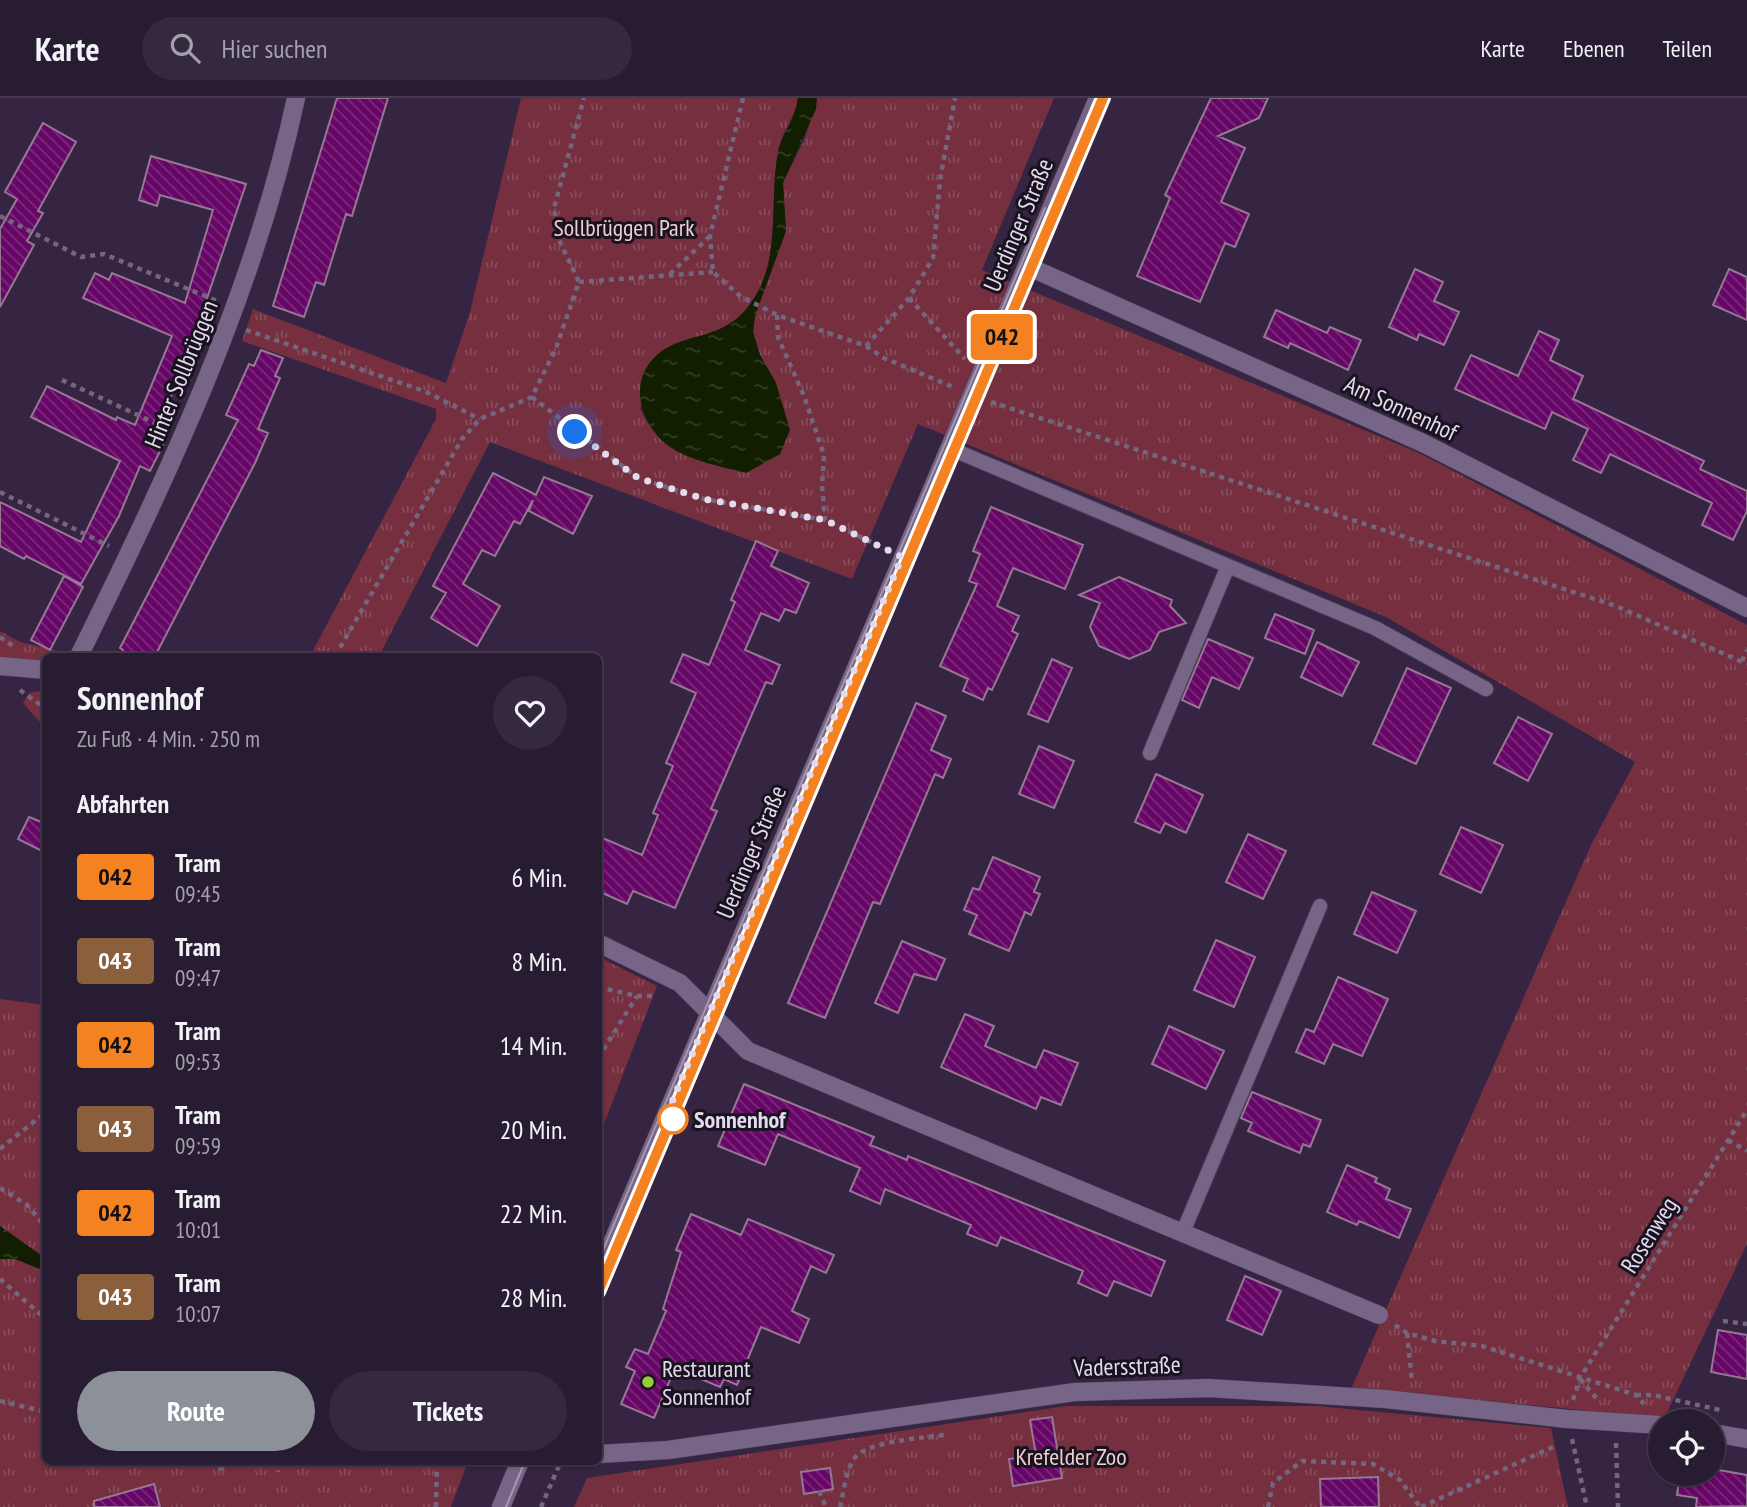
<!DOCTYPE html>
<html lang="de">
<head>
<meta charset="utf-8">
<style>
  :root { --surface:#281c32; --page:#34293e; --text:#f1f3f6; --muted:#a5a1ac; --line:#443a4d; --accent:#8c9099 }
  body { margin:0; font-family:"PT Sans Narrow",sans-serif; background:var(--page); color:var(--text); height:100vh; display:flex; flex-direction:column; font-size:26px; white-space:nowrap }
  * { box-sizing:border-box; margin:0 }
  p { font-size:23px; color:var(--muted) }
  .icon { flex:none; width:38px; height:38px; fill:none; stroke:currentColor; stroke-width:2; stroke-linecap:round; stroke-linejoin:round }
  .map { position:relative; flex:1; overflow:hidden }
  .panel { position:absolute; left:42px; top:555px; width:560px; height:812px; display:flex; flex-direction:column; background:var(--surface); border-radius:10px; box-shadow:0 2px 5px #0004,0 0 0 2px var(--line) }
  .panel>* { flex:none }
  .badge { padding:0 14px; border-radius:5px; font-size:24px; line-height:46px }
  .buttons { position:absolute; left:1648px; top:1311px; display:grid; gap:14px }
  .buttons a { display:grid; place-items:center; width:77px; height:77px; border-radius:50%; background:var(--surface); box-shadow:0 2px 5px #0004,0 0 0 2px var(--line); font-size:35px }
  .you { position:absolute; width:35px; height:35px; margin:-18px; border:5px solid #fff; border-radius:50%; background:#1a73e8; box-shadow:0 0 0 10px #1a73e833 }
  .map>.badge { position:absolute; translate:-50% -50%; box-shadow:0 0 0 4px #fff }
  h2 { padding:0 35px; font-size:26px; line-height:63px }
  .round { display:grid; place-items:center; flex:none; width:74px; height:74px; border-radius:37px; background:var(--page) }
  .headline { display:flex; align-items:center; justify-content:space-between; height:119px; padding:0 35px }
  h1 { font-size:33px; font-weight:700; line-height:52px }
  .button { display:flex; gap:14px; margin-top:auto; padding:14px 35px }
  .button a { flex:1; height:80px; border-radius:42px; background:var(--accent); color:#fff; font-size:28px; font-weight:700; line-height:80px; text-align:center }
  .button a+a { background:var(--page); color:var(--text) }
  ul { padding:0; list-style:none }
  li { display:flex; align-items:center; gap:21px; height:84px; padding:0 35px }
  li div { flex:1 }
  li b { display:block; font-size:26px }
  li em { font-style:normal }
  li .badge { min-width:77px; font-weight:700; text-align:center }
  header { display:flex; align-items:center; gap:42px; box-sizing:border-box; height:98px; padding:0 35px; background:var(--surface); border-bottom:2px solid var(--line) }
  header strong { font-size:33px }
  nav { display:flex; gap:38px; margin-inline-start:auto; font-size:24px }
  .search { width:490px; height:63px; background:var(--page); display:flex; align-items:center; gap:18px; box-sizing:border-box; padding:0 24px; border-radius:38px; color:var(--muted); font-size:26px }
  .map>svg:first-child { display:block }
  .grass { fill:url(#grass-tufts) }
  .water { fill:url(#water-ripples) }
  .building { fill:url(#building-back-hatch); stroke:#967894; stroke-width:2 }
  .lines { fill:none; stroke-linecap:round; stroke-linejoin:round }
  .lane-casing { stroke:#51425b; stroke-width:16 }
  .street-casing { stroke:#51425b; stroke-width:19 }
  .secondary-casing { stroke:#51425b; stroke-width:19 }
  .path { stroke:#73667f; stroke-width:4.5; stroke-dasharray:5 5; stroke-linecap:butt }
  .lane { stroke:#776587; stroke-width:14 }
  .street { stroke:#776587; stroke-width:18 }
  .secondary { stroke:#776587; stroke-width:18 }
  .tram { stroke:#a599af; stroke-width:2 }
  .line-casing { stroke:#fff; stroke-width:16 }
  .line { stroke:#f58220; stroke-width:10 }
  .walk { stroke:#e4daed; stroke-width:7; stroke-dasharray:0 12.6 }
  .stop-dot { fill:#fff; stroke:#f58220; stroke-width:3.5 }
  .poi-dot { fill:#94cc3c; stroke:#19121f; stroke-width:2.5 }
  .labels { text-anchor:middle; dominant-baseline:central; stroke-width:6; stroke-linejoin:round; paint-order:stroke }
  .street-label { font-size:24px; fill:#e4daed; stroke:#19121f }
  .park-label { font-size:24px; fill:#efced2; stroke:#19121f }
  .stop-label { font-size:24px; font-weight:bold; fill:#e4daed; stroke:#19121f; text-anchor:start }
  .poi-label { font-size:24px; fill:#e4daed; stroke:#19121f; text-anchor:start }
</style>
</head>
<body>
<header>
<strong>Karte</strong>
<div class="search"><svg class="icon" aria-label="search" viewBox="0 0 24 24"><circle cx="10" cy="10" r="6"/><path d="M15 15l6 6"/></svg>Hier suchen</div>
<nav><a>Karte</a><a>Ebenen</a><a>Teilen</a></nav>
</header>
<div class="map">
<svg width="1747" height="1409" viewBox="0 0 1747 1409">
  <defs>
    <pattern id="grass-tufts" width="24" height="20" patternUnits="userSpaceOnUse" patternTransform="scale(1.75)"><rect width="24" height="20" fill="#752f3f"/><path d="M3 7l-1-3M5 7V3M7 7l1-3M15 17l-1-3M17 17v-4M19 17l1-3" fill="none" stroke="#884d5b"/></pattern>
    <pattern id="water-ripples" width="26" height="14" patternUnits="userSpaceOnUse" patternTransform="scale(1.75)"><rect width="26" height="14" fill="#111f00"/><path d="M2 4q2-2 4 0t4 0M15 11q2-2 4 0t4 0" fill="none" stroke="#343f26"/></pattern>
    <pattern id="building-back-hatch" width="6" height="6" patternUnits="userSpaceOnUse" patternTransform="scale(1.75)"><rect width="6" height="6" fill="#660666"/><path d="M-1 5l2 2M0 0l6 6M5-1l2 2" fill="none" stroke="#7c2a7c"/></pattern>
  </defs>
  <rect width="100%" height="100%" fill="#352542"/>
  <path class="grass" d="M 521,0 L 798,0 C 795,22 783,32 779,49 C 766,107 789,195 725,231 C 710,239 690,242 674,248 L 640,310 L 647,324 L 670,349 L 776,285 L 760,257 L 753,234 L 755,218 L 786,133 L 783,85 L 805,40 L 817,0 L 1054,0 L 982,172 L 1419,355 L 1747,527 L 1747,1146 L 1663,1323 L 1562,1310 L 1351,1291 L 1591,747 L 1635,664 L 1386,519 L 918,326 L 852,481 L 490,344 L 379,558 L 310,558 L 436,321 L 436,311 L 242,243 L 253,211 L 446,285 L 470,214 Z
    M 0,533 L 20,544 L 54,552 L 58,558 L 46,558 L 45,565 L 0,564 Z
    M 45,592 L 46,592 L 45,630 L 23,605 L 29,595 Z
    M 599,859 L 657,888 L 599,1039 Z
    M 0,901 L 45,907 L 45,1160 L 0,1128 Z
    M 0,1161 L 15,1161 L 45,1173 L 46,1363 L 468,1363 L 451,1409 L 0,1409 Z
    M 1066,1308 L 1317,1308 L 1551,1330 L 1568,1409 L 574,1409 L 587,1380 Z"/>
  <path class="water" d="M 798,0 L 817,0 L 816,11 L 783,85 L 786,133 L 755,218 L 753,234 L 760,257 L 776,285 L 790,332 L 780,356 L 746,375 C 723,369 691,363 670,349 C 643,330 628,289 652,262 C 683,228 727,250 757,195 C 781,152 769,101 778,54 C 782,35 795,22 798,0 Z
    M 0,1128 L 45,1160 L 45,1173 L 15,1161 L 0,1161 Z"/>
  <path class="building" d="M 337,0 L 388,0 L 352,118 L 346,116 L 324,187 L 316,184 L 304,219 L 273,208 Z
    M 1211,0 L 1268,0 L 1259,20 L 1218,38 L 1245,50 L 1221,104 L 1249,116 L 1235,149 L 1225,145 L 1200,204 L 1137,178 L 1170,100 L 1165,97 Z
    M 43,25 L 76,44 L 38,113 L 43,115 L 27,143 L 34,147 L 0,209 L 0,131 L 17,101 L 5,94 Z
    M 151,58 L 246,86 L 203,212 L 213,217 L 200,248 L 193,246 L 155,337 L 165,343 L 150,373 L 140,368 L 119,418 L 81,486 L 26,458 L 24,461 L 0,448 L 0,404 L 81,444 L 120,363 L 31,319 L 47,288 L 116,322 L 117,319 L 135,327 L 172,238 L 83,200 L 95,175 L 109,182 L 112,175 L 185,205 L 213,112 L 160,97 L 157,108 L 139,102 Z
    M 1415,171 L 1443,184 L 1434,203 L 1459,214 L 1444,247 L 1419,236 L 1417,242 L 1389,229 Z
    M 1729,171 L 1747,179 L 1747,222 L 1713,207 Z
    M 1276,212 L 1327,235 L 1330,229 L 1361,242 L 1348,272 L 1290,245 L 1288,250 L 1264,239 Z
    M 1539,233 L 1559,242 L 1550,262 L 1583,278 L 1573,301 L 1704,363 L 1700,371 L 1747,393 L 1747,413 L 1733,442 L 1702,427 L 1712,405 L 1610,356 L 1601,375 L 1573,362 L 1588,331 L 1552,314 L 1545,331 L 1455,291 L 1471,257 L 1518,278 Z
    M 261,252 L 283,260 L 275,278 L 280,280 L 258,331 L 268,335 L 255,365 L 155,558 L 120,558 L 123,552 L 120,550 L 238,322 L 226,317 L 249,266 L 254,268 Z
    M 493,375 L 536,397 L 544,379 L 592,398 L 573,436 L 529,413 L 533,402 L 520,426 L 514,423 L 495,458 L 482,452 L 463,486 L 500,508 L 477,548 L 431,520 L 446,495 L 433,488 Z
    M 991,409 L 1083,447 L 1065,491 L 1013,470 L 997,508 L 1019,518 L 1012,533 L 1018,536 L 992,592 L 988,590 L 983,602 L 963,593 L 968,581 L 940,568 L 977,486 L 969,483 L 980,456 L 973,453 Z
    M 756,443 L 778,453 L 771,468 L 809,485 L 796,515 L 785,511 L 779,523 L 761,515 L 745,552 L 780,567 L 772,586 L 766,584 L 711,711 L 717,713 L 675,810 L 633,793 L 627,806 L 598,793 L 598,738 L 642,757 L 658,717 L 653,715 L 673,668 L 666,665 L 696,595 L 671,584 L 683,556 L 709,567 L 735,504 L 731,502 Z
    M 64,478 L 83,489 L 50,552 L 31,542 Z
    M 1119,479 L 1172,502 L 1170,508 L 1186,525 L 1159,534 L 1150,552 L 1129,561 L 1099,548 L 1090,529 L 1100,505 L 1079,497 Z
    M 1275,516 L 1314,532 L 1305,556 L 1265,540 Z
    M 1208,541 L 1253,560 L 1239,591 L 1212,579 L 1199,610 L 1182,602 Z
    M 1317,544 L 1359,564 L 1342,598 L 1301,579 Z
    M 1052,561 L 1072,570 L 1048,624 L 1028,616 Z
    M 1407,570 L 1451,590 L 1416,666 L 1373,646 Z
    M 916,605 L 946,618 L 931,652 L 951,661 L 943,680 L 935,676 L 880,806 L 873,804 L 825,920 L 788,905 Z
    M 1518,619 L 1552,636 L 1528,683 L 1494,665 Z
    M 1039,648 L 1074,663 L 1054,710 L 1019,696 Z
    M 1156,676 L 1203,697 L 1186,735 L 1165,725 L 1160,735 L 1135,724 Z
    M 29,719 L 46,726 L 46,755 L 18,741 Z
    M 1461,729 L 1503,747 L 1481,795 L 1440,776 Z
    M 1248,736 L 1286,753 L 1263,801 L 1226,784 Z
    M 993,759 L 1040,779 L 1034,794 L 1040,796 L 1031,817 L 1025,814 L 1009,853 L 969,836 L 977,817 L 964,812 L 973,790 L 979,792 Z
    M 1372,794 L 1416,813 L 1397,855 L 1354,836 Z
    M 1216,842 L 1255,859 L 1234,909 L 1194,892 Z
    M 902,843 L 945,861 L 936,882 L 914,876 L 898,915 L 875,905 Z
    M 1338,879 L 1388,901 L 1362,958 L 1333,946 L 1324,966 L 1296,954 L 1306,931 L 1314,934 Z
    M 965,916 L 994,928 L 985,948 L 1036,970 L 1044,952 L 1078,965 L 1061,1007 L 1041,999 L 1036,1011 L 941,969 Z
    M 1169,928 L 1224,953 L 1206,991 L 1152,966 Z
    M 744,986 L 874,1039 L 870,1047 L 907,1062 L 908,1058 L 1165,1163 L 1151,1198 L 1114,1183 L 1107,1198 L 1078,1185 L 1083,1173 L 1001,1139 L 997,1148 L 967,1136 L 971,1127 L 885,1091 L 880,1106 L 850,1093 L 860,1070 L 778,1036 L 765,1067 L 718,1048 Z
    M 1252,994 L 1321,1022 L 1310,1049 L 1303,1046 L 1300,1055 L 1248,1033 L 1252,1025 L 1241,1020 Z
    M 1347,1067 L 1377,1080 L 1375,1084 L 1390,1091 L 1386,1101 L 1411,1111 L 1399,1140 L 1359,1123 L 1357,1127 L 1327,1114 Z
    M 691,1116 L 741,1137 L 748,1121 L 834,1157 L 826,1175 L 811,1168 L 792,1213 L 809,1221 L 799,1245 L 761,1229 L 737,1287 L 724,1281 L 720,1289 L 675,1270 L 654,1320 L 621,1306 L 635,1273 L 626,1269 L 635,1251 L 648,1256 L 666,1213 L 663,1211 L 681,1154 L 676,1152 Z
    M 1245,1178 L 1281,1193 L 1262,1237 L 1227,1222 Z
    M 1718,1232 L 1747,1237 L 1747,1281 L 1711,1274 Z
    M 1052,1319 L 1062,1380 L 1013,1388 L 1009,1361 L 1036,1357 L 1030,1322 Z
    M 830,1370 L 833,1391 L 804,1396 L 801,1374 Z
    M 1713,1371 L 1747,1377 L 1747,1408 L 1696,1409 L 1697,1400 L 1677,1397 L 1680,1376 L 1713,1376 Z
    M 1378,1379 L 1379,1409 L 1321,1409 L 1320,1381 Z
    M 154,1386 L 160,1409 L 94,1409 L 94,1403 Z"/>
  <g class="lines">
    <defs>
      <path id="lane" d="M 949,350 L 1375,530 L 1486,591
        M 1150,655 L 1228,468
        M 1183,1134 L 1320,808"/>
      <path id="street" d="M 1027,168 L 1423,345 L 1747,510
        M 79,558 C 167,379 254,197 296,0
        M 0,568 L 46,572
        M 598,845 L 680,885 L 748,953 L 1379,1217
        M 1713,1335 L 1747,1341
        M 598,1356 L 668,1352 L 1075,1294 L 1209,1290 L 1385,1301 L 1567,1321 L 1661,1327"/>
      <path id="secondary" d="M 598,1178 L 1098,0
        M 501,1409 L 520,1363"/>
    </defs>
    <use href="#lane" class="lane-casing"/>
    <use href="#street" class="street-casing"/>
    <use href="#secondary" class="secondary-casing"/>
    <path class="path" d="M 743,0 L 710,138 L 713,174 L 740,198 L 777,217 L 866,248 L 884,260 L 953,289
      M 0,118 L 81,159 L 104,156 L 217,203
      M 670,176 L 709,139
      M 579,184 L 713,174
      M 909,200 L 965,261
      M 777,217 L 778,239 L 804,298 L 824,357 L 822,388 L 825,422 L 886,451
      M 246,232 L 424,293 L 480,321
      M 866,248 L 909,200 L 933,160 L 940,82 L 955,0
      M 62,282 L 166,330
      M 532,299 L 638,380 L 704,401 L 825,422
      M 991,304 L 1616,508 L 1747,566
      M 0,394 L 109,448
      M 0,539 L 13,548
      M 335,558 L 462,341 L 480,321 L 532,299 L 556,250 L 579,184 L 559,142 L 554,110 L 584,0
      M 1742,563 L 1747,552
      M 20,592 L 46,611
      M 598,889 L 637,898 L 656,898
      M 598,960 L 637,898
      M 1728,1042 L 1747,1053
      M 0,1051 L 46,1014
      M 0,1090 L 27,1107 L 46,1129
      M 0,1181 L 40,1216 L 46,1217
      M 1723,1223 L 1747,1226
      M 1395,1227 L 1407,1235 L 1435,1243 L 1482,1248 L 1636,1297 L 1644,1306
      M 1407,1235 L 1412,1283
      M 1580,1281 L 1597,1301
      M 1636,1297 L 1653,1297 L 1720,1312
      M 1573,1302 L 1580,1280 L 1747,1012
      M 0,1303 L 46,1314
      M 1572,1341 L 1587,1409
      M 1616,1345 L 1618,1409
      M 211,1363 L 225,1373
      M 275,1363 L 278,1374
      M 819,1393 L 826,1409
      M 436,1409 L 437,1363
      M 541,1409 L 561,1363
      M 840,1409 C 844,1393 845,1375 854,1361 C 865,1343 924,1340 944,1337
      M 1268,1409 L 1273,1385 L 1302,1363 L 1373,1366 L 1400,1382 L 1420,1409
      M 1421,1409 L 1555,1348"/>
    <use href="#lane" class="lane"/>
    <use href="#street" class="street"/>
    <use href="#secondary" class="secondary"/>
    <path class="tram" d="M 598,1164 L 1045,110
      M 598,1194 L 1103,0
      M 506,1409 L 525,1363"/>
  </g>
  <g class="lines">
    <defs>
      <path id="line" d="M 598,1194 L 1103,0"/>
    </defs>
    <use href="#line" class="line-casing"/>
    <use href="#line" class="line"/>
    <path class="walk" d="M 575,334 L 638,380 L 704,401 L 825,422 L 902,459 L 669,1011 L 673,1021"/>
  </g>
  <circle class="stop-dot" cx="673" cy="1021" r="14"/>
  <circle class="poi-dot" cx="648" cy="1284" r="7"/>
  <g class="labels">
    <g class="street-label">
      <text transform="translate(1018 127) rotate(-67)">Uerdinger Straße</text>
      <text transform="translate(181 276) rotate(-68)">Hinter Sollbrüggen</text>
      <text transform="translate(1401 310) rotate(25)">Am Sonnenhof</text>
      <text transform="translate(751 754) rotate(-67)">Uerdinger Straße</text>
      <text transform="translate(1649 1137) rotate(-58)">Rosenweg</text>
      <text transform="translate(1127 1268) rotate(-2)">Vadersstraße</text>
    </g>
    <g class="park-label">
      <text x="624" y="129">Sollbrüggen Park</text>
      <text x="1071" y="1358">Krefelder Zoo</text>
    </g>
    <g class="stop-label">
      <text x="694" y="1021">Sonnenhof</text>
    </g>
    <g class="poi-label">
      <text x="662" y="1270">Restaurant<tspan x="662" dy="28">Sonnenhof</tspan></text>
    </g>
  </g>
</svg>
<div class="buttons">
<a><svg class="icon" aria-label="locate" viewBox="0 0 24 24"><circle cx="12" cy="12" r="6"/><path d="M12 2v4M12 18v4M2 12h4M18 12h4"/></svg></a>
</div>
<div class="you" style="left:575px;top:334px"></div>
<b class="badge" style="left:1002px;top:239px;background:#f58220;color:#111">042</b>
<section class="panel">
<div class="headline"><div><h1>Sonnenhof</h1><p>Zu Fuß · 4 Min. · 250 m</p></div><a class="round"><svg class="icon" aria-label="heart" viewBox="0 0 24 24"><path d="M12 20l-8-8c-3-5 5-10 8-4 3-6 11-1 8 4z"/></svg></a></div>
<h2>Abfahrten</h2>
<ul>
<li><span class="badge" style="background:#f58220;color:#111">042</span><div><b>Tram</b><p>09:45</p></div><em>6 Min.</em></li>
<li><span class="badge" style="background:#8b5e3c;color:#fff">043</span><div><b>Tram</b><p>09:47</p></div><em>8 Min.</em></li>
<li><span class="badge" style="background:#f58220;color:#111">042</span><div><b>Tram</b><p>09:53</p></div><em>14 Min.</em></li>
<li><span class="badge" style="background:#8b5e3c;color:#fff">043</span><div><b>Tram</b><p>09:59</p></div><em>20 Min.</em></li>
<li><span class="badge" style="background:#f58220;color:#111">042</span><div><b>Tram</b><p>10:01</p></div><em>22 Min.</em></li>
<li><span class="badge" style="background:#8b5e3c;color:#fff">043</span><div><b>Tram</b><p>10:07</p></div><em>28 Min.</em></li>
</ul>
<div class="button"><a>Route</a><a>Tickets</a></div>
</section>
</div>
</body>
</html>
